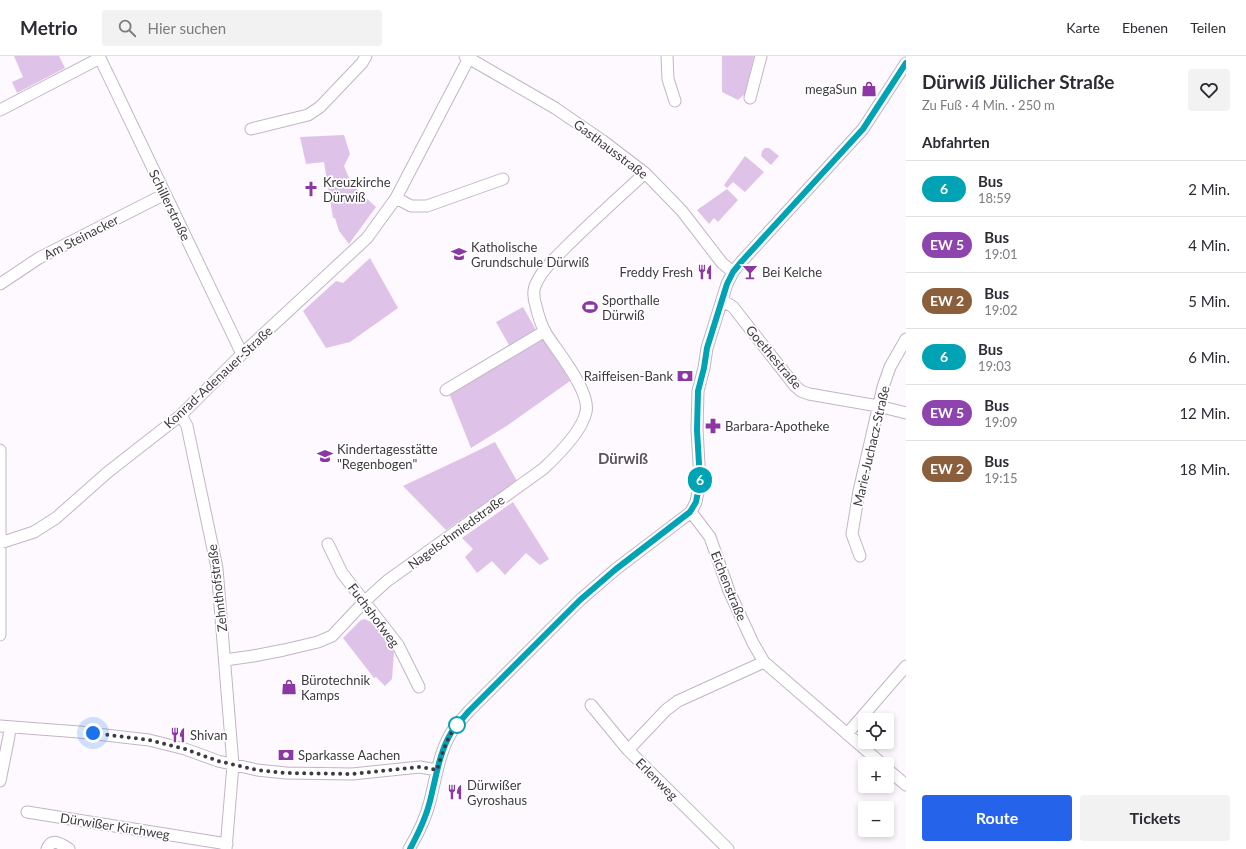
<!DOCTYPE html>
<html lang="de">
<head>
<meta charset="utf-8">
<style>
  :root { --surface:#fff; --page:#f2f2f3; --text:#2b2b33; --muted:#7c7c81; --line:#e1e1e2; --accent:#2563eb }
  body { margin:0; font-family:Lato,sans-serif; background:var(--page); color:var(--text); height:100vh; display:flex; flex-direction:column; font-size:15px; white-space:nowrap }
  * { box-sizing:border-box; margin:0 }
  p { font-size:13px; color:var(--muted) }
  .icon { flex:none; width:22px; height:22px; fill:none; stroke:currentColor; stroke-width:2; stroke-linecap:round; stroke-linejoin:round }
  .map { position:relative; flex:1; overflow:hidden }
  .sheet { display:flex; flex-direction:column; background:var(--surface); width:340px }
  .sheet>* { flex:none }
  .badge { padding:0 8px; border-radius:13px; font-size:14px; line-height:26px }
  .fabs { position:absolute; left:858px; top:657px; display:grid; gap:8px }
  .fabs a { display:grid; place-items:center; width:36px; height:36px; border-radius:4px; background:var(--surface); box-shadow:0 2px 6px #0003; font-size:20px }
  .you { position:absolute; width:20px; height:20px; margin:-10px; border:3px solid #fff; border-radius:50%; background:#1a73e8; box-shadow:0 0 0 6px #1a73e833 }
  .map>.badge { position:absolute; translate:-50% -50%; box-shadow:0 0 0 2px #fff }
  h2 { padding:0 16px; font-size:15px; line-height:36px }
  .round { display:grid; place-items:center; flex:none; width:42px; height:42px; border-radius:4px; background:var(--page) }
  .head { display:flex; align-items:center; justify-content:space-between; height:68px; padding:0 16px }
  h1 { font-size:19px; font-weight:700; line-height:30px }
  .primary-button { display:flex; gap:8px; margin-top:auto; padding:8px 16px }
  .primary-button a { flex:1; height:46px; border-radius:4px; background:var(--accent); color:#fff; font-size:16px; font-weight:700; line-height:46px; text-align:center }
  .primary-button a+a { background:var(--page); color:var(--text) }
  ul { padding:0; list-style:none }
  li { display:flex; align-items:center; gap:12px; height:56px; padding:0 16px; border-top:1px solid var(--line) }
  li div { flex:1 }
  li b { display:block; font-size:15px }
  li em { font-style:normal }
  li .badge { min-width:44px; font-weight:700; text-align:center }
  header { display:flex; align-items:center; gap:24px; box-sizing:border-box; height:56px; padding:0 20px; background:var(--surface); border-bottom:1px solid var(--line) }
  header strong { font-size:19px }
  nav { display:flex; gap:22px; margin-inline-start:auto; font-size:14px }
  .search { width:280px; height:36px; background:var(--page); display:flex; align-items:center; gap:10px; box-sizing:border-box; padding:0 14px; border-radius:4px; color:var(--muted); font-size:15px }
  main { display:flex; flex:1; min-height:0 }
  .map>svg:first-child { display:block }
  .green { fill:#dfc2e8 }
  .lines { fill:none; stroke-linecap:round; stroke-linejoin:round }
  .minor-casing { stroke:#c1b5c5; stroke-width:13 }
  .minor { stroke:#fff; stroke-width:11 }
  .line-casing { stroke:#fff; stroke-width:9 }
  .line { stroke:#00a3b4; stroke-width:6 }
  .walk { stroke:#3f3a41; stroke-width:4; stroke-dasharray:0 7.2 }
  .stop-dot { fill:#fff; stroke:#00a3b4; stroke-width:2 }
  .labels { text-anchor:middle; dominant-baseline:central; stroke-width:3.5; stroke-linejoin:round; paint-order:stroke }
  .poi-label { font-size:13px; fill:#3f3a41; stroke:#fff; text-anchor:start }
  .street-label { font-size:13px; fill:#3f3a41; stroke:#fff }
  .quarter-label { font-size:15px; font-weight:bold; fill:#5c525f; stroke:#fff }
</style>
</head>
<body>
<header>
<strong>Metrio</strong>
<div class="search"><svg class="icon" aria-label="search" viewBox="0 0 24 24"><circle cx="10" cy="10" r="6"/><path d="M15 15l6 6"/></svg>Hier suchen</div>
<nav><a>Karte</a><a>Ebenen</a><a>Teilen</a></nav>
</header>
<main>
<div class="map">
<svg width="906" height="793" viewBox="0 0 906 793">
  <rect width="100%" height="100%" fill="#fdf9ff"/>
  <path class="green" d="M 14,0 L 59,0 L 65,12 L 17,37 L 12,26 L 23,21 Z
    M 722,0 L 754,0 L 745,38 L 738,44 L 722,36 Z
    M 344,79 L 350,98 L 344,110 L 352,129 L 376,151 L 349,188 L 339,175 L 335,162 L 333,162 L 324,106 L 306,108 L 300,81 Z
    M 765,92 L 769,92 L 779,100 L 771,109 L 761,100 L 762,95 Z
    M 745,100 L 764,116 L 745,136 L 733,126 L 727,132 L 724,129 Z
    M 727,133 L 738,144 L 718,166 L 714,162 L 709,168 L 697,154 Z
    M 370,202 L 398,252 L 350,286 L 326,292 L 303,255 L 336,225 L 343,227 Z
    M 523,251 L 536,274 L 509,289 L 496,266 Z
    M 545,283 L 570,325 L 508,369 L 471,392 L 449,337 L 541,284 Z
    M 495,386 L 517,425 L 446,474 L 403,430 L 471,398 Z
    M 513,446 L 549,503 L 540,509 L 526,497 L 505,519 L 492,505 L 477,517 L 465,501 L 473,493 L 462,482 Z
    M 365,563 L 374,568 L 394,596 L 392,623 L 385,630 L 376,621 L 374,622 L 343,582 L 361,564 Z"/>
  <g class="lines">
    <defs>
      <path id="minor" d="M 99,0 L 242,298
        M 465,0 L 555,52 L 603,85 L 645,117 L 682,155 L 722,207 L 733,216
        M 667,0 L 668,23 L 675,45
        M 750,42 L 761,0
        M 0,54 L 100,2
        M 251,73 L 308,59 L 320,51 L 362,7 L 366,0
        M 396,142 L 411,150 L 427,150 L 503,123
        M 0,228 L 39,202 L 165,138
        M 722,244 L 733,251 L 795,330 L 801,335 L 809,338 L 878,350 L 906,357
        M 446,334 L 545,275
        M 181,359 L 187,370 L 217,512 L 233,709 L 226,793
        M 0,394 L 0,579
        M 691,456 L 710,481 L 729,535 L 753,587 L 764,606 L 882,708
        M 0,487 L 34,476 L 56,462 L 108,416 L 181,359 L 242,298 L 367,182 L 396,142 L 470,0
        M 328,488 L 342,517 L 398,589 L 419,631
        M 860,500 L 852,478 L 859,435 L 883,331 L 890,311 L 906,283
        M 225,604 L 253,600 L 284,594 L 318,586 L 332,580 L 365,545 L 387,525 L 543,413 C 557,400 582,375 586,356 C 591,335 556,294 545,276 C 541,268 538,259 536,250 C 534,244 533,236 535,230 C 541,215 554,203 565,192 C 591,166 618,142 645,117
        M 591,649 L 628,694 L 728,793
        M 0,670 L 79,676 L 149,684 L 185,693 L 218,705 L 257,714 L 286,717 L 352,718 L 420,711 L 437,714
        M 847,678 L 906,610
        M 628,694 L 666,654 L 678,645 L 764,606
        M 887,713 L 906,729
        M 0,725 L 9,680 L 10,671
        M 27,756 L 227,788
        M 47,793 C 52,781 61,788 69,793
        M 409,793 C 418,778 426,762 430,745 C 436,722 439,697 451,677 C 456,669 463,662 469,655 L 580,544 L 616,513 L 691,456 L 696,446 L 700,425 L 697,374 L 698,335 L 704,312 L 707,292 L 727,228 L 733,216 L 742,205 L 863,73 L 906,7"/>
    </defs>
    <use href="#minor" class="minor-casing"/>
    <use href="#minor" class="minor"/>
  </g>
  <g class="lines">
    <defs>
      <path id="line" d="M 410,793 C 418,778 426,762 430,745 C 436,722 439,697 451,677 C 456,669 463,662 469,655 L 580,544 L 616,513 L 690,456 L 696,446 L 700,425 L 697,374 L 698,335 L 704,312 L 707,292 L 727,228 L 733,216 L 742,205 L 863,73 L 906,7"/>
    </defs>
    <use href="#line" class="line-casing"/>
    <use href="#line" class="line"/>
    <path class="walk" d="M 93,677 L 149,684 L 185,693 L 218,705 L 257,714 L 286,717 L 352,718 L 420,711 L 437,714 C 442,698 447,681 457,669"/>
  </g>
  <defs>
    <symbol id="shop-bare" viewBox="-9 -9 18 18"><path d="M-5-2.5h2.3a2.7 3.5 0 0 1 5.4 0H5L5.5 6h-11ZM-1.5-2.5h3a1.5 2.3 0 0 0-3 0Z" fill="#8c37a4" stroke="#fff" stroke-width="2.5" paint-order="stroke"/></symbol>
    <symbol id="church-bare" viewBox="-9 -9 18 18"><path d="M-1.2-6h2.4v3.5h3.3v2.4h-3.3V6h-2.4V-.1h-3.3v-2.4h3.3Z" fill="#8c37a4" stroke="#fff" stroke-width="2.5" paint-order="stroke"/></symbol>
    <symbol id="school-bare" viewBox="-9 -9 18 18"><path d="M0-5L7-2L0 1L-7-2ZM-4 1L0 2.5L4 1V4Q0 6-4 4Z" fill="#8c37a4" stroke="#fff" stroke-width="2.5" paint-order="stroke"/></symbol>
    <symbol id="restaurant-bare" viewBox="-9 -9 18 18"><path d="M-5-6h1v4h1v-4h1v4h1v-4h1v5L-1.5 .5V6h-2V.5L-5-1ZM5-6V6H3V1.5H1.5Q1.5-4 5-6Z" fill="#8c37a4" stroke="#fff" stroke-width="2.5" paint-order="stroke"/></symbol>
    <symbol id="bar-bare" viewBox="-9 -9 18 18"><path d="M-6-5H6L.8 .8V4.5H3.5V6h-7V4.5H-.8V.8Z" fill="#8c37a4" stroke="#fff" stroke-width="2.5" paint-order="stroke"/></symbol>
    <symbol id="stadium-bare" viewBox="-9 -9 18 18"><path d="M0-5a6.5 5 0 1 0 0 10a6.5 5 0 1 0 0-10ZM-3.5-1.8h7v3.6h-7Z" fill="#8c37a4" stroke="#fff" stroke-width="2.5" paint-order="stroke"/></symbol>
    <symbol id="bank-bare" viewBox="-9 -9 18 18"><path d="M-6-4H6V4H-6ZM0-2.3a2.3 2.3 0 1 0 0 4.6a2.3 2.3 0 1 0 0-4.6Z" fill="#8c37a4" stroke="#fff" stroke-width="2.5" paint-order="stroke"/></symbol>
    <symbol id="pharmacy-bare" viewBox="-9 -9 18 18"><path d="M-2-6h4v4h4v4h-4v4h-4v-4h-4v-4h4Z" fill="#8c37a4" stroke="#fff" stroke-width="2.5" paint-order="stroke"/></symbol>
  </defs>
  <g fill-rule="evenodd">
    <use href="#shop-bare" x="858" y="22" width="22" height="22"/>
    <use href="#church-bare" x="300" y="122" width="22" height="22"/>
    <use href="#school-bare" x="448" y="187" width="22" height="22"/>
    <use href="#restaurant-bare" x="694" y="205" width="22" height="22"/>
    <use href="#bar-bare" x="739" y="205" width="22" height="22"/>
    <use href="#stadium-bare" x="579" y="240" width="22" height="22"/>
    <use href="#bank-bare" x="674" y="309" width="22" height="22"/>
    <use href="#pharmacy-bare" x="702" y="359" width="22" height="22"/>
    <use href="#school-bare" x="314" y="389" width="22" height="22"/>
    <use href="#shop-bare" x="278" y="620" width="22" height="22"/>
    <use href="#restaurant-bare" x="167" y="668" width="22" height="22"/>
    <use href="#bank-bare" x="275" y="688" width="22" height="22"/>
    <use href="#restaurant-bare" x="444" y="725" width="22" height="22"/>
  </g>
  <circle class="stop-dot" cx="457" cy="669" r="8"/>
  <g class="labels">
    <g class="poi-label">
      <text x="857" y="33" text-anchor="end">megaSun</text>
      <text x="323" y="126">Kreuzkirche<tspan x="323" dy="15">Dürwiß</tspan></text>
      <text x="471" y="191">Katholische<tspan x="471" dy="15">Grundschule Dürwiß</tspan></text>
      <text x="693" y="216" text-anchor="end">Freddy Fresh</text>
      <text x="762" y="216">Bei Kelche</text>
      <text x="602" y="244">Sporthalle<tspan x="602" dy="15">Dürwiß</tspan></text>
      <text x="673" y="320" text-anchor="end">Raiffeisen-Bank</text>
      <text x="725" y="370">Barbara-Apotheke</text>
      <text x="337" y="393">Kindertagesstätte<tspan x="337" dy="15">"Regenbogen"</tspan></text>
      <text x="301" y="624">Bürotechnik<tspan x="301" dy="15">Kamps</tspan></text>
      <text x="190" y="679">Shivan</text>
      <text x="298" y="699">Sparkasse Aachen</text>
      <text x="467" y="729">Dürwißer<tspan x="467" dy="15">Gyroshaus</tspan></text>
    </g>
    <g class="street-label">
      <text transform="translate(611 93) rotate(37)">Gasthausstraße</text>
      <text transform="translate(170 149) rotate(64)">Schillerstraße</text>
      <text transform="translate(81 181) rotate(-27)">Am Steinacker</text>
      <text transform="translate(774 301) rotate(50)">Goethestraße</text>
      <text transform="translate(218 321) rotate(-43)">Konrad-Adenauer-Straße</text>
      <text transform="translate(871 390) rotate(-77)">Marie-Juchacz-Straße</text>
      <text transform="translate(456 476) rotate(-36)">Nagelschmiedstraße</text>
      <text transform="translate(729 530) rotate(68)">Eichenstraße</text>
      <text transform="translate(217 532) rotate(-97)">Zehnthofstraße</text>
      <text transform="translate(374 559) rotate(53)">Fuchshofweg</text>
      <text transform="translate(657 723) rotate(45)">Erlenweg</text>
      <text transform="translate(115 770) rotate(9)">Dürwißer Kirchweg</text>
    </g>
    <g class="quarter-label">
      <text x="623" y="402">Dürwiß</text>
    </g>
  </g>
</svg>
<div class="fabs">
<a><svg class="icon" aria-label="locate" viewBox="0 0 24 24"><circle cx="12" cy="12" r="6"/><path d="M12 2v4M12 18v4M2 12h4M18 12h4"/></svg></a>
<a>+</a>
<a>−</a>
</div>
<div class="you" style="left:93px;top:677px"></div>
<b class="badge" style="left:700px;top:424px;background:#00a3b4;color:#fff">6</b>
</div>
<section class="sheet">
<div class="head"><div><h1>Dürwiß Jülicher Straße</h1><p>Zu Fuß · 4 Min. · 250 m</p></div><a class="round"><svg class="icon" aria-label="heart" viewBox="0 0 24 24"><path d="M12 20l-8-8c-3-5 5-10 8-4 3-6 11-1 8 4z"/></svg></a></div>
<h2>Abfahrten</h2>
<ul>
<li><span class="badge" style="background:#00a3b4;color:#fff">6</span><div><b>Bus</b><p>18:59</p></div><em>2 Min.</em></li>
<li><span class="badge" style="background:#8e44ad;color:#fff">EW 5</span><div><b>Bus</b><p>19:01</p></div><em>4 Min.</em></li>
<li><span class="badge" style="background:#8b5e3c;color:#fff">EW 2</span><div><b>Bus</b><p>19:02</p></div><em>5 Min.</em></li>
<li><span class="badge" style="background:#00a3b4;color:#fff">6</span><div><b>Bus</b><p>19:03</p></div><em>6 Min.</em></li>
<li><span class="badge" style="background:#8e44ad;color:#fff">EW 5</span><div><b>Bus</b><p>19:09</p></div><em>12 Min.</em></li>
<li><span class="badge" style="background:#8b5e3c;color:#fff">EW 2</span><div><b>Bus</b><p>19:15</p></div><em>18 Min.</em></li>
</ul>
<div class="primary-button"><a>Route</a><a>Tickets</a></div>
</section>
</main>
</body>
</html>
